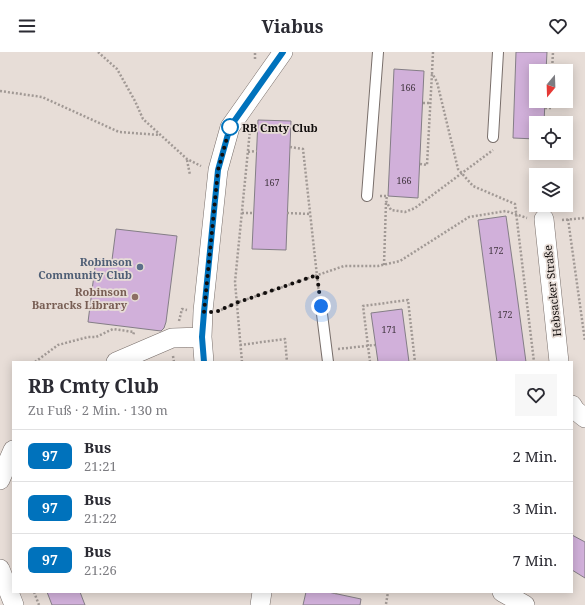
<!DOCTYPE html>
<html lang="de">
<head>
<meta charset="utf-8">
<style>
  :root { --surface:#fff; --page:#f7f7f7; --text:#2b2b33; --muted:#7c7c81; --line:#e1e1e2 }
  body { margin:0; font-family:"Noto Serif",serif; background:var(--page); color:var(--text); height:100vh; display:flex; flex-direction:column; font-size:15px; white-space:nowrap }
  * { box-sizing:border-box; margin:0 }
  p { font-size:13px; color:var(--muted) }
  .icon { flex:none; width:22px; height:22px; fill:none; stroke:currentColor; stroke-width:2; stroke-linecap:round; stroke-linejoin:round }
  .map { position:relative; flex:1; overflow:hidden }
  .details { position:absolute; left:12px; top:309px; width:561px; height:232px; display:flex; flex-direction:column; background:var(--surface); border-radius:0px; box-shadow:0 2px 10px #0003 }
  .details>* { flex:none }
  .badge { padding:0 8px; border-radius:6px; font-size:14px; line-height:26px }
  .needle { width:26px; rotate:199deg }
  .controls { position:absolute; left:529px; top:12px; display:grid; gap:8px }
  .controls a { display:grid; place-items:center; width:44px; height:44px; border-radius:0px; background:var(--surface); box-shadow:0 2px 10px #0003; font-size:20px }
  .you { position:absolute; width:20px; height:20px; margin:-10px; border:3px solid #fff; border-radius:50%; background:#1a73e8; box-shadow:0 0 0 6px #1a73e833 }
  .map>.badge { position:absolute; translate:-50% -50%; box-shadow:0 0 0 2px #fff }
  .round { display:grid; place-items:center; flex:none; width:42px; height:42px; border-radius:0px; background:var(--page) }
  .summary { display:flex; align-items:center; justify-content:space-between; height:68px; padding:0 16px }
  h1 { font-size:19px; font-weight:700; line-height:30px }
  ul { padding:0; list-style:none }
  li { display:flex; align-items:center; gap:12px; height:52px; padding:0 16px; border-top:1px solid var(--line) }
  li div { flex:1 }
  li b { display:block; font-size:15px }
  li em { font-style:normal }
  li .badge { min-width:44px; font-weight:700; text-align:center }
  header { display:flex; justify-content:space-between; align-items:center; height:52px; padding:0 16px; background:var(--surface); font-size:18px; font-weight:700 }
  .map>svg:first-child { display:block }
  .building { fill:#d1b0da; stroke:#847e86 }
  .lines { fill:none; stroke-linecap:round; stroke-linejoin:round }
  .lane-casing { stroke:#786e6a; stroke-width:12 }
  .street-casing { stroke:#786e6a; stroke-width:20 }
  .path { stroke:#a19995; stroke-width:2.5; stroke-dasharray:2 2; stroke-linecap:butt }
  .lane { stroke:#fff; stroke-width:10 }
  .street { stroke:#fff; stroke-width:19 }
  .line-casing { stroke:#fff; stroke-width:9 }
  .line { stroke:#0072bc; stroke-width:6 }
  .walk { stroke:#120e0d; stroke-width:4; stroke-dasharray:0 7.2 }
  .stop-dot { fill:#fff; stroke:#0072bc; stroke-width:2 }
  .service-dot { fill:#5c6f8a; stroke:#e7ddd7; stroke-width:1.5 }
  .education-dot { fill:#8d6e63; stroke:#e7ddd7; stroke-width:1.5 }
  .labels { text-anchor:middle; dominant-baseline:central; stroke-width:3.5; stroke-linejoin:round; paint-order:stroke }
  .number-label { font-size:9px; fill:#423640 }
  .stop-label { font-size:11px; font-weight:bold; fill:#120e0d; stroke:#e7ddd7; text-anchor:start }
  .service-label { font-size:11px; font-weight:bold; fill:#4e5e75; stroke:#e7ddd7; text-anchor:end }
  .education-label { font-size:11px; font-weight:bold; fill:#785e54; stroke:#e7ddd7; text-anchor:end }
  .street-label { font-size:11px; fill:#120e0d; stroke:#e7ddd7 }
</style>
</head>
<body>
<header><svg class="icon" aria-label="menu" viewBox="0 0 24 24"><path d="M4 6h16M4 12h16M4 18h16"/></svg>Viabus<svg class="icon" aria-label="heart" viewBox="0 0 24 24"><path d="M12 20l-8-8c-3-5 5-10 8-4 3-6 11-1 8 4z"/></svg></header>
<div class="map">
<svg width="585" height="553" viewBox="0 0 585 553">
  <rect width="100%" height="100%" fill="#e7ddd7"/>
  <path class="building" d="M 516,0 L 547,0 L 546,19 L 536,19 L 536,49 L 545,49 L 544,71 L 536,71 L 536,87 L 513,86 Z
    M 394,17 L 424,19 L 418,146 L 388,144 Z
    M 258,68 L 291,69 L 286,198 L 252,197 Z
    M 506,164 L 515,228 L 526,310 L 497,310 L 495,296 L 478,168 Z
    M 116,177 L 177,184 L 166,270 L 164,276 L 161,279 L 88,270 L 96,207 L 112,208 Z
    M 402,257 L 409,310 L 378,310 L 371,261 Z
    M 572,483 L 585,490 L 585,526 L 572,518 Z
    M 47,540 L 80,540 L 85,553 L 52,553 Z
    M 306,540 L 328,540 L 361,547 L 360,553 L 303,553 Z"/>
  <g class="lines">
    <defs>
      <path id="lane" d="M 493,85 L 498,0
        M 367,144 L 378,0
        M 321,254 L 328,310"/>
      <path id="street" d="M 544,167 L 559,310
        M 116,310 L 172,286 L 202,285
        M 204,310 L 202,285 L 203,259 L 218,118 L 230,75 L 283,0
        M 572,353 L 575,358 L 585,366
        M 0,428 L 13,398
        M 0,517 L 14,553
        M 502,540 L 525,553
        M 260,553 L 262,540"/>
    </defs>
    <use href="#lane" class="lane-casing"/>
    <use href="#street" class="street-casing"/>
    <path class="path" d="M 98,0 L 117,17 L 135,49 L 143,67 L 187,107 L 201,114
      M 433,0 L 432,21 L 437,30 L 458,117 L 473,134 L 515,152 L 534,310
      M 255,7 L 255,0
      M 552,19 L 553,0
      M 0,39 L 42,45 L 119,80 L 160,83
      M 423,51 L 431,51
      M 545,56 L 551,56 L 551,49
      M 290,95 L 303,97 L 319,242
      M 248,100 L 257,99
      M 187,108 L 190,123
      M 420,112 L 427,113 L 432,21
      M 380,144 L 387,144 L 386,149 L 391,158 L 405,160 L 415,156 L 493,98
      M 242,161 L 254,161
      M 287,161 L 311,162
      M 568,167 L 585,289
      M 562,168 L 585,166
      M 384,213 L 386,150
      M 221,258 L 236,251 L 344,214 L 378,214 L 400,209 L 469,165 L 506,159 L 527,166
      M 179,269 L 182,257 L 187,258
      M 240,293 L 285,287 L 287,310
      M 338,297 L 375,293
      M 173,304 L 174,310
      M 35,310 L 58,293 L 88,285 L 96,285 L 113,277 L 134,280 L 133,284
      M 242,310 L 235,230 L 250,78
      M 370,310 L 363,254 L 408,248 L 415,310
      M 34,540 L 39,553
      M 335,542 L 336,540
      M 386,552 L 388,540"/>
    <use href="#lane" class="lane"/>
    <use href="#street" class="street"/>
  </g>
  <g class="lines">
    <defs>
      <path id="line" d="M 204,310 L 202,285 L 204,260 L 218,118 L 230,75 L 283,0"/>
    </defs>
    <use href="#line" class="line-casing"/>
    <use href="#line" class="line"/>
    <path class="walk" d="M 230,75 L 218,118 L 204,260 L 216,260 L 236,251 L 317,223 L 321,254"/>
  </g>
  <circle class="stop-dot" cx="230" cy="75" r="8"/>
  <circle class="service-dot" cx="140" cy="215" r="4"/>
  <circle class="education-dot" cx="135" cy="245" r="4"/>
  <g class="labels">
    <g class="number-label">
      <text x="408" y="35">166</text>
      <text x="404" y="128">166</text>
      <text x="272" y="130">167</text>
      <text x="496" y="198">172</text>
      <text x="505" y="262">172</text>
      <text x="389" y="277">171</text>
    </g>
    <g class="stop-label">
      <text x="242" y="75">RB Cmty Club</text>
    </g>
    <g class="service-label">
      <text x="132" y="209">Robinson<tspan x="132" dy="13">Community Club</tspan></text>
    </g>
    <g class="education-label">
      <text x="127" y="239">Robinson<tspan x="127" dy="13">Barracks Library</tspan></text>
    </g>
    <g class="street-label">
      <text transform="translate(552 239) rotate(-96)">Hebsacker Straße</text>
    </g>
  </g>
</svg>
<div class="controls">
<a><svg class="needle" viewBox="-14 -14 28 28"><path d="M0-13l5 13h-10z" fill="#e53935"/><path d="M0 13l5-13h-10z" fill="#7c7c81"/></svg></a>
<a><svg class="icon" aria-label="locate" viewBox="0 0 24 24"><circle cx="12" cy="12" r="6"/><path d="M12 2v4M12 18v4M2 12h4M18 12h4"/></svg></a>
<a><svg class="icon" aria-label="layers" viewBox="0 0 24 24"><path d="M12 4l9 5-9 5-9-5zM3 14l9 5 9-5"/></svg></a>
</div>
<div class="you" style="left:321px;top:254px"></div>
<section class="details">
<div class="summary"><div><h1>RB Cmty Club</h1><p>Zu Fuß · 2 Min. · 130 m</p></div><a class="round"><svg class="icon" aria-label="heart" viewBox="0 0 24 24"><path d="M12 20l-8-8c-3-5 5-10 8-4 3-6 11-1 8 4z"/></svg></a></div>
<ul>
<li><span class="badge" style="background:#0072bc;color:#fff">97</span><div><b>Bus</b><p>21:21</p></div><em>2 Min.</em></li>
<li><span class="badge" style="background:#0072bc;color:#fff">97</span><div><b>Bus</b><p>21:22</p></div><em>3 Min.</em></li>
<li><span class="badge" style="background:#0072bc;color:#fff">97</span><div><b>Bus</b><p>21:26</p></div><em>7 Min.</em></li>
</ul>
</section>
</div>
</body>
</html>
